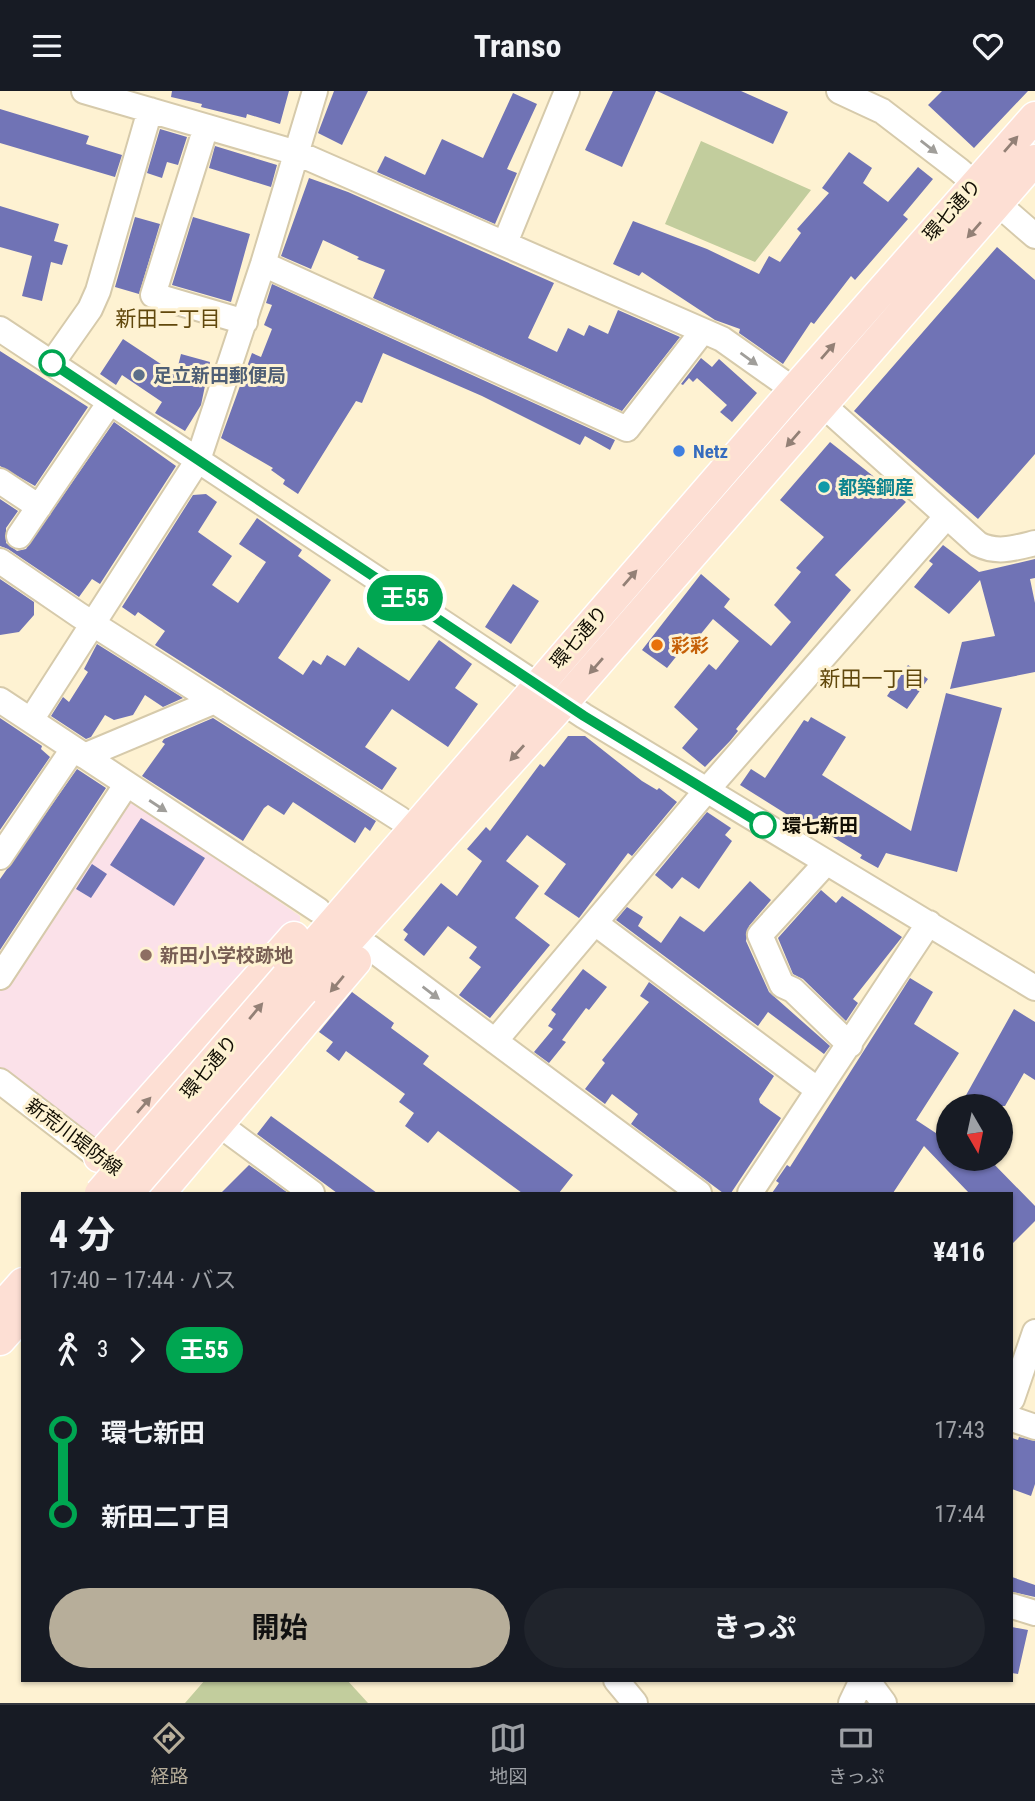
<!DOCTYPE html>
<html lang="ja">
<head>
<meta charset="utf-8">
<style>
  :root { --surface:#171b24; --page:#20242c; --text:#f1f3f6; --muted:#9ea1a6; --line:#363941; --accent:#b7ae9a }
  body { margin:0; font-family:"Roboto Condensed","Noto Sans JP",sans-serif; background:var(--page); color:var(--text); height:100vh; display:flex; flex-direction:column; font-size:26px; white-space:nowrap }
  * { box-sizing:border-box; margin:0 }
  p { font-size:23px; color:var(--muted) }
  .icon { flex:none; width:38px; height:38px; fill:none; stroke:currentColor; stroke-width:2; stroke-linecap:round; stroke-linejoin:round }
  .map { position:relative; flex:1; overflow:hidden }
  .details { position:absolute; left:21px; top:1101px; width:992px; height:490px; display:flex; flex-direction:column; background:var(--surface); border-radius:0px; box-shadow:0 2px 5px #0004 }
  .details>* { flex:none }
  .badge { padding:0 14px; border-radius:23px; font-size:24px; line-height:46px }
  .needle { width:46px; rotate:171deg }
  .tools { position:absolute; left:936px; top:1003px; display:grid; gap:14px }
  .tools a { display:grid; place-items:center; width:77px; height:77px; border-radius:50%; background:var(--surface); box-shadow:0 2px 5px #0004; font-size:35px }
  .map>.badge { position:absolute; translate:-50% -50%; box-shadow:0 0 0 4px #fff }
  .legs { display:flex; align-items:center; gap:10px; height:77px; padding:0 28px; font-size:23px }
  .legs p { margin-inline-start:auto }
  .head { display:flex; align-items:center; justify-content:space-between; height:119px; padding:0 28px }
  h1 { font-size:38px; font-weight:700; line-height:52px }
  .button { display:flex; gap:14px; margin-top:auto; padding:14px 28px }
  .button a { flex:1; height:80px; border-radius:42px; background:var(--accent); color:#111; font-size:28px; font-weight:700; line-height:80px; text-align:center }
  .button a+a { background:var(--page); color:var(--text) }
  ul { padding:0 28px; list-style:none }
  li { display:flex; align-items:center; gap:24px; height:84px; font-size:26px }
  li i { display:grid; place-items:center; width:10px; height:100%; margin:0 9px; background:currentColor }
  li i::after { content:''; width:18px; height:18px; margin:-9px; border:5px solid; border-radius:50%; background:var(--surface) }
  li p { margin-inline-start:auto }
  li:first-child i { background:linear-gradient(#0000 50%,currentColor 0) }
  li:last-child i { background:linear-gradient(currentColor 50%,#0000 0) }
  header { display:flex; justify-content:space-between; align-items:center; height:91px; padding:0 28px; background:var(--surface); font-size:32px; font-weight:700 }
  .menu { display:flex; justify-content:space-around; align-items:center; height:98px; border-top:2px solid var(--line); background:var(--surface); font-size:19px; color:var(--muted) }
  .menu a { display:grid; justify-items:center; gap:4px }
  .menu .active { color:var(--accent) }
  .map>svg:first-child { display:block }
  .education { fill:#fbe1e9 }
  .green { fill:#c2cd9d }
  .building { fill:#7073b5 }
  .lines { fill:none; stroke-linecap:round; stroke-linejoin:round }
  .minor-casing { stroke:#d6caab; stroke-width:28 }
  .major-casing { stroke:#fff; stroke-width:33 }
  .minor { stroke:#fff; stroke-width:24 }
  .major { stroke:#fddfd4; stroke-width:30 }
  .major-bridge-casing { stroke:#fff; stroke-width:33; stroke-linecap:butt }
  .major-bridge { stroke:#fddfd4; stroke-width:30 }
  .oneway { fill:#938076 }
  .oneway2 { fill:#a09e9a }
  .line-1-casing { stroke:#fff; stroke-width:16 }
  .line-1 { stroke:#00a651; stroke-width:10 }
  .stop-1-dot { fill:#fff; stroke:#00a651; stroke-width:3.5 }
  .service-dot { fill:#5c6f8a; stroke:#fef2d2; stroke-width:2.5 }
  .shop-dot { fill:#3f7fe0; stroke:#fef2d2; stroke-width:2.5 }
  .culture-dot { fill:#0f9aa8; stroke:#fef2d2; stroke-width:2.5 }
  .food-dot { fill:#e8710a; stroke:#fef2d2; stroke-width:2.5 }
  .education-dot { fill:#8d6e63; stroke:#fef2d2; stroke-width:2.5 }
  .labels { text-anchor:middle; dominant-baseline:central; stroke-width:6; stroke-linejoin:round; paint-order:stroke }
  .street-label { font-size:19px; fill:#110d03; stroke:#fef2d2 }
  .service-label { font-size:19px; font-weight:bold; fill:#4e5e75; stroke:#fef2d2; text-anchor:start }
  .shop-label { font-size:19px; font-weight:bold; fill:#366cbe; stroke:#fef2d2; text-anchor:start }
  .culture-label { font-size:19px; font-weight:bold; fill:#0d838f; stroke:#fef2d2; text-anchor:start }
  .food-label { font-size:19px; font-weight:bold; fill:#c56008; stroke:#fef2d2; text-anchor:start }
  .stop-label { font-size:19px; font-weight:bold; fill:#110d03; stroke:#fef2d2; text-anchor:start }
  .education-label { font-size:19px; font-weight:bold; fill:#785e54; stroke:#fef2d2; text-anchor:start }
  .neighbourhood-label { font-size:21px; fill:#61480c; stroke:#fef2d2 }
</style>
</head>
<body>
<header><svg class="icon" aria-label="menu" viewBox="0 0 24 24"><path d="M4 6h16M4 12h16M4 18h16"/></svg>Transo<svg class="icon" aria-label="heart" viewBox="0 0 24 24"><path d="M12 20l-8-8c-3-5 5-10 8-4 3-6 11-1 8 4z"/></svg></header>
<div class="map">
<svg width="1035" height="1612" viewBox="0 0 1035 1612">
  <rect width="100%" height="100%" fill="#fef2d2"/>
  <path class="education" d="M 128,706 L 300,825 L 300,834 L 96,1052 L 0,984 L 0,894 Z"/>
  <path class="green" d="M 701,50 L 811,99 L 755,171 L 665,133 Z
    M 205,1589 L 347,1589 L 368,1612 L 185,1612 Z"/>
  <path class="building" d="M 172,0 L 289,0 L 280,33 L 247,23 L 246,27 L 201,16 L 202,13 L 171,6 Z
    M 334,0 L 368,0 L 342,54 L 318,42 Z
    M 613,0 L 656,0 L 622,76 L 585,59 Z
    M 657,0 L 741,0 L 788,21 L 773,53 Z
    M 942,0 L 1028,0 L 974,57 L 928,14 Z
    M 513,2 L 537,13 L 507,78 L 517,82 L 495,133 L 377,81 L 385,65 L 425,84 L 442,48 L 483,67 Z
    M 0,18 L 89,45 L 86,53 L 122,64 L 115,86 L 0,52 Z
    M 160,38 L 187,46 L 178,74 L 167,71 L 162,87 L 147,82 Z
    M 215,55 L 277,74 L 271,96 L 209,77 Z
    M 849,61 L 872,77 L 863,92 L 888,111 L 918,76 L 933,88 L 903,124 L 908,128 L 855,189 L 851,185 L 814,233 L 811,231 L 783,273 L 739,242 L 740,238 L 715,229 L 642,181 L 639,185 L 613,173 L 633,130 L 707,158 L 759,183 L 769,165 L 780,171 L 801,142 L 797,138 L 829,102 L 822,97 Z
    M 309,87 L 348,101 L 554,192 L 528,247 L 557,261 L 568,237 L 584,245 L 589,234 L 608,243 L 618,219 L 680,246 L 622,320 L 373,207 L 385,179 L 357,168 L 359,166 L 323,149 L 311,178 L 281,165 Z
    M 0,115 L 59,133 L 54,150 L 68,154 L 62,174 L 51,171 L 42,210 L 22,205 L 32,165 L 0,156 Z
    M 135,126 L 160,133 L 139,203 L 115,196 Z
    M 193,126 L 250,143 L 231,211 L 172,194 Z
    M 997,156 L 1035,189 L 1035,363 L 978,428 L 854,320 Z
    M 272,193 L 615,349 L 610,359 L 585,345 L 580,354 L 482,305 L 383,262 L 362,312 L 356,310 L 298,403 L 283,393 L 285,389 L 271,379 L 273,377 L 221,347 L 252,262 L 261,266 L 272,238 L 264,234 L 272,214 L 266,212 Z
    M 123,248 L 176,283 L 181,263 L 210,271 L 201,314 L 185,340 L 155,322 L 162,311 L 122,284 L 116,294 L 100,283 Z
    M 0,260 L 88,316 L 35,395 L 0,375 Z
    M 701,267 L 712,276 L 719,268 L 757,302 L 732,331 L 720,321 L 727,314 L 697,287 L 693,291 L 689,287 L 683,294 L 681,293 Z
    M 114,331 L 176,375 L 100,493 L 92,488 L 79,506 L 8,458 L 0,455 L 0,408 L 18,420 L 6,437 L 6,452 L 17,460 L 26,458 Z
    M 830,351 L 906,411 L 835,484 L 851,499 L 736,638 L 738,640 L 730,650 L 705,676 L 682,657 L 698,638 L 674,616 L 709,573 L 716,579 L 739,550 L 713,528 L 687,560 L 683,557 L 667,577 L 642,559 L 701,483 L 730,508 L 724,516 L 771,555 L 791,531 L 774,514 L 801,481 L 796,477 L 824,446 L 780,409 Z
    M 206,403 L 217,411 L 198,441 L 232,465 L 212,494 L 238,512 L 266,471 L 239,453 L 257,427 L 302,459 L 298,465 L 331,489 L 278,567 L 303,584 L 313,569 L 321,574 L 327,564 L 345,575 L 358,556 L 409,590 L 439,549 L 472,573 L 455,597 L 478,613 L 448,656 L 392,618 L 365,656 L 397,677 L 382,699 L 155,554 L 165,540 L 138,521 L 135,525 L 122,516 L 193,404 Z
    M 943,454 L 979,481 L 1035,468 L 1035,487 L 1030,488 L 1035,512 L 1035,581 L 950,598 L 962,551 L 995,545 L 980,489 L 949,523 L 914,496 L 933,473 L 929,470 Z
    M 0,488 L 34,511 L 34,524 L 19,541 L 0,544 Z
    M 513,493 L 539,510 L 511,553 L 485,536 Z
    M 97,553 L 183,607 L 163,616 L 145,604 L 133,624 L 114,629 L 105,624 L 91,646 L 86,648 L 51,625 L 63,606 L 69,611 L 88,581 L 84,578 Z
    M 908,574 L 928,588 L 907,618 L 887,605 Z
    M 946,602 L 1002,617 L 957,781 L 886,762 L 878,777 L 860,767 L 862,764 L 794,722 L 791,726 L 740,694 L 751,678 L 765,687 L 804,629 L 808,631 L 811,626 L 846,646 L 822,684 L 911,740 Z
    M 0,627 L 42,655 L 41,658 L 50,666 L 0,739 Z
    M 213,627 L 376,730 L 370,740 L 365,736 L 355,752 L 293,711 L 284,724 L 268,714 L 264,717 L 243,750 L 142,685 L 165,653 L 162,651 L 164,648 Z
    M 568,645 L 585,645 L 642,690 L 657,699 L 659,697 L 677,711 L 632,765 L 628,762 L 579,827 L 544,803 L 566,773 L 527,744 L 506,770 L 539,795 L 515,827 L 550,854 L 490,927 L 459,904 L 481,876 L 469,867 L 477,856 L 448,835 L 424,865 L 404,849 L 408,843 L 403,839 L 441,792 L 457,805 L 482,770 L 467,758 L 486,736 L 490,740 L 540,673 L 544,676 Z
    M 77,678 L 106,697 L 0,859 L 0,788 Z
    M 707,721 L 731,737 L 725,744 L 732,750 L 699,798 L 682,786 L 672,798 L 655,784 Z
    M 141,727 L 205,767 L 174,815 L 110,774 Z
    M 92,773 L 107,783 L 91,807 L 76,798 Z
    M 750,790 L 771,809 L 749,835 L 746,850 L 769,901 L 830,955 L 824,963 L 768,921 L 758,935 L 616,829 L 627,816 L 643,826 L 638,835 L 661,852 L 680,825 L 704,841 Z
    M 821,799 L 836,812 L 842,805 L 902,846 L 853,908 L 858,912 L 846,930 L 803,888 L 793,883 L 778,847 Z
    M 583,878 L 607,896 L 589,919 L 586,917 L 562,949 L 566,951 L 549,972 L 534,961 L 553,938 L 548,935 L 556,923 L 551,919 Z
    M 910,887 L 933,901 L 914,933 L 959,962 L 916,1029 L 948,1050 L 948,1068 L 989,1068 L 1035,1115 L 1035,1130 L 1012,1153 L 1012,1102 L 969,1102 L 924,1055 L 893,1102 L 772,1102 L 779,1092 L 776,1090 L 787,1074 L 790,1076 Z
    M 649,891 L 774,985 L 759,1008 L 760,1012 L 781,1027 L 731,1102 L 723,1102 L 631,1033 L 638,1023 L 612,1003 L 605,1013 L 585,998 L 605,972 L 602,969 L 649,911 L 640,905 Z
    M 352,901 L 394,932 L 391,937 L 429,965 L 423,973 L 573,1084 L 559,1102 L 522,1102 L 438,1040 L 428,1052 L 405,1035 L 414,1022 L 399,1011 L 405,1003 L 346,960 L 339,970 L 326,960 L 333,951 L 319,941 Z
    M 1014,918 L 1035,931 L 1035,989 L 1024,982 L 1005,1015 L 960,1015 Z
    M 271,1025 L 377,1102 L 337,1102 L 257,1043 Z
    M 249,1074 L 288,1102 L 221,1102 Z
    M 1019,1346 L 1035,1350 L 1035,1393 L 1031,1405 L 1012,1398 L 1012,1347 L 1018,1349 Z
    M 1012,1486 L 1035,1494 L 1035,1506 L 1012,1501 Z
    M 1012,1536 L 1028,1539 L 1018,1583 L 1012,1582 Z"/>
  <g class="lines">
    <defs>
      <path id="minor" d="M 84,0 L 297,62 L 722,248 L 794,299
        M 839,0 L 882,20 L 959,79 L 1035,145
        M 206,36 L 153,204 L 245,231
        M 505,152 L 567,0
        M 263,173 L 627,338 L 702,241
        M 0,238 L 584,625 L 1035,897
        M 52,272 L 90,218 L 98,200 L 150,19
        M 823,314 L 978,453 C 997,463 1015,457 1035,452
        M 0,390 L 39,416
        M 19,445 L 110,311
        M 0,470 L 79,524 L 400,728
        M 0,609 L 318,819
        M 31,629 L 198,369 L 263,173 L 315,0
        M 84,665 L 215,610
        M 0,766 L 73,658
        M 826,772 L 760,844 L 782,894 L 793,899 L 850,954
        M 595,832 L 818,999
        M 369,856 L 699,1102
        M 0,886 L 126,694
        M 495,950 L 706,700 L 947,425
        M 0,990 L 113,1077
        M 224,1037 L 312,1102
        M 750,1102 L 929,832
        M 1012,1308 L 1035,1241
        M 1012,1328 L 1035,1336
        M 1012,1515 L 1035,1522
        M 616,1589 L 635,1612
        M 867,1589 L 884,1612
        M 851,1612 L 862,1589"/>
      <path id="major" d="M 286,886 L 794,299 L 1035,26
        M 303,900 L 563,612 L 1035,69
        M 99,1066 L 294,846
        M 160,1102 L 356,870
        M 0,1218 L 23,1192
        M 0,1249 L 23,1223"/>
    </defs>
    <use href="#minor" class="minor-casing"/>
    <use href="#major" class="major-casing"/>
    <use href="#minor" class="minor"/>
    <use href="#major" class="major"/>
    <defs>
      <path id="major-bridge" d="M 100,1102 L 286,886
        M 128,1102 L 303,900"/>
    </defs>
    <use href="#major-bridge" class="major-bridge-casing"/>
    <use href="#major-bridge" class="major-bridge"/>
  </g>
  <defs><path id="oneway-solid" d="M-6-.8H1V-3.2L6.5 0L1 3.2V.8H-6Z" transform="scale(1.75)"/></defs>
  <g class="oneway">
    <use href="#oneway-solid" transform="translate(1011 53) rotate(-49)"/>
    <use href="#oneway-solid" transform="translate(974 139) rotate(131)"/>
    <use href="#oneway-solid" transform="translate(828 260) rotate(-49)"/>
    <use href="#oneway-solid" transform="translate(793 348) rotate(131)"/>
    <use href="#oneway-solid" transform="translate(630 487) rotate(-49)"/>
    <use href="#oneway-solid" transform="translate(596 575) rotate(131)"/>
    <use href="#oneway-solid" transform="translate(517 662) rotate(132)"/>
    <use href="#oneway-solid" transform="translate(337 893) rotate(130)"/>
    <use href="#oneway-solid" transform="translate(256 920) rotate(-50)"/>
    <use href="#oneway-solid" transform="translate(144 1014) rotate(-49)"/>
  </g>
  <g class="oneway2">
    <use href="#oneway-solid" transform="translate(929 56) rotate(38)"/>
    <use href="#oneway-solid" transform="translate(749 268) rotate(36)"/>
    <use href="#oneway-solid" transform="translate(158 715) rotate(33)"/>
    <use href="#oneway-solid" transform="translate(431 902) rotate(37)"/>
  </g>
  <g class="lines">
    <defs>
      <path id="line-1" d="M 52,272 L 584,625 L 763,734"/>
    </defs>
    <use href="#line-1" class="line-1-casing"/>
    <use href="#line-1" class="line-1"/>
  </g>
  <g class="stop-1-dot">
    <circle cx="52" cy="272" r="12"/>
    <circle cx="763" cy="734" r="12"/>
  </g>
  <circle class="service-dot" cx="139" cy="284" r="7"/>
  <circle class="shop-dot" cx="679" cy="360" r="7"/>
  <circle class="culture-dot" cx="824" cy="396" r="7"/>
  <circle class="food-dot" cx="657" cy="554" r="7"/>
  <circle class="education-dot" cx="146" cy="864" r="7"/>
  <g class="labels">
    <g class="street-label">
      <text transform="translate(952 119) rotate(-48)">環七通り</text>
      <text transform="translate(579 546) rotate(-49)">環七通り</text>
      <text transform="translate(209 976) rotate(-50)">環七通り</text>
      <text transform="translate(74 1046) rotate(37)">新荒川堤防線</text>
    </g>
    <g class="service-label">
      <text x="153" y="284">足立新田郵便局</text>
    </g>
    <g class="shop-label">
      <text x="693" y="360">Netz</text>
    </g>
    <g class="culture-label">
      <text x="838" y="396">都築鋼産</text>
    </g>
    <g class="food-label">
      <text x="671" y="554">彩彩</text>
    </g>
    <g class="stop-label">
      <text x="782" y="734">環七新田</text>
    </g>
    <g class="education-label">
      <text x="160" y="864">新田小学校跡地</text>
    </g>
    <g class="neighbourhood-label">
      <text x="168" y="228">新田二丁目</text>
      <text x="872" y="588">新田一丁目</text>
    </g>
  </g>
</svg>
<div class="tools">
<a><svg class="needle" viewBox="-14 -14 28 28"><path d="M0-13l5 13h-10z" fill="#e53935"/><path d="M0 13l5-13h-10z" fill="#9ea1a6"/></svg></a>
</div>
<b class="badge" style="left:405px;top:507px;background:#00a651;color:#fff">王55</b>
<section class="details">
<div class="head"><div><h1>4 分</h1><p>17:40 – 17:44 · バス</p></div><b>¥416</b></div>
<div class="legs"><svg class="icon" aria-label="walk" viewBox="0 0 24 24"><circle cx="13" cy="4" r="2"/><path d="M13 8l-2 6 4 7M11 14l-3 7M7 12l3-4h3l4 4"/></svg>3<svg class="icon" aria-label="forward" viewBox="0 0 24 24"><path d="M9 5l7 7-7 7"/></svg><b class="badge" style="background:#00a651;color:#fff">王55</b></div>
<ul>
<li><i style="color:#00a651"></i><b>環七新田</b><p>17:43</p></li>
<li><i style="color:#00a651"></i><b>新田二丁目</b><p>17:44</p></li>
</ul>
<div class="button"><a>開始</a><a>きっぷ</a></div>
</section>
</div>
<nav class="menu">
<a class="active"><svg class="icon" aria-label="directions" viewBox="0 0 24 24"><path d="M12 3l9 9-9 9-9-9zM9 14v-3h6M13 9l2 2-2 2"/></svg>経路</a>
<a><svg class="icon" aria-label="map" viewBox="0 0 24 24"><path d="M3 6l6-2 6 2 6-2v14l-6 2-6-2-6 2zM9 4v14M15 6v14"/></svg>地図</a>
<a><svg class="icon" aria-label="tickets" viewBox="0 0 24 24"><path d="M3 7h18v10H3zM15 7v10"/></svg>きっぷ</a>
</nav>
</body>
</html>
